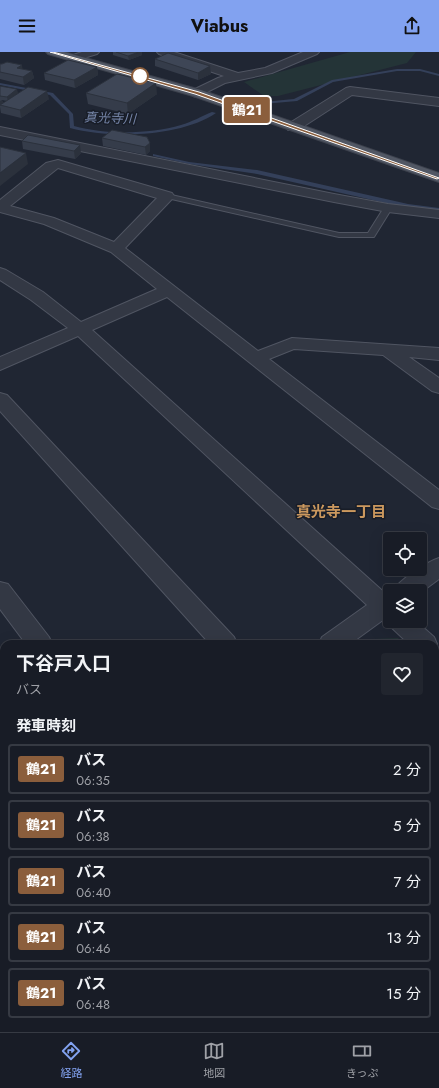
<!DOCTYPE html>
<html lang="ja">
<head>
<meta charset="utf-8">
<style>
  :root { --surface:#181c26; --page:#21252e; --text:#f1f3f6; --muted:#9fa1a7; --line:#363a43; --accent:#82a2f0 }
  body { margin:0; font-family:Jost,"Noto Sans JP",sans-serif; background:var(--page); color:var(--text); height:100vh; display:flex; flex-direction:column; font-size:15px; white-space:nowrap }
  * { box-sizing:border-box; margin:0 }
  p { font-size:13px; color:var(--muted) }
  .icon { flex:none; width:22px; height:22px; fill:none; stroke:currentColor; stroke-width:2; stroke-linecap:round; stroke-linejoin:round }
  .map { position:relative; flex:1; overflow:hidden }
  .sheet { position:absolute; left:0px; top:588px; width:439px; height:392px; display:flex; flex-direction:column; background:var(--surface); border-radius:12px 12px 0 0; box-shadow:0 4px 16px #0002,0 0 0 1px var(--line) }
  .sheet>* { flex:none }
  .badge { padding:0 8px; border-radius:3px; font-size:14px; line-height:26px }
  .controls { position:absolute; left:383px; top:480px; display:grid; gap:8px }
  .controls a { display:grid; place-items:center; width:44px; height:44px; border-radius:4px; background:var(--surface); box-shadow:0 4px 16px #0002,0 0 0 1px var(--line); font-size:20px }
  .map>.badge { position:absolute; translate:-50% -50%; box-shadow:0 0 0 2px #fff }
  h2 { padding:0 16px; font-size:15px; line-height:36px }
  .round { display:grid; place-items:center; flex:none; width:42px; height:42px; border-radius:4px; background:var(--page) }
  .head { display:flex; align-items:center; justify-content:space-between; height:68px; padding:0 16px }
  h1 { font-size:19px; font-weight:700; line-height:30px }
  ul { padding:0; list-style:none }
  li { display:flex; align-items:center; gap:12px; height:50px; margin:0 8px 6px; padding:0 8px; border:2px solid var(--line); border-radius:4px }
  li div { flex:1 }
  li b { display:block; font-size:15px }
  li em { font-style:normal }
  li .badge { min-width:44px; font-weight:700; text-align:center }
  header { display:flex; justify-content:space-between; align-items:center; height:52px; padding:0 16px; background:var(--accent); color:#111; font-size:18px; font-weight:700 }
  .menu { display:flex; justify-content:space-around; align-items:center; height:56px; border-top:1px solid var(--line); background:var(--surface); font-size:11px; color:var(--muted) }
  .menu a { display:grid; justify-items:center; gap:2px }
  .menu .selected { color:var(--accent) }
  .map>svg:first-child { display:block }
  .green { fill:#243437 }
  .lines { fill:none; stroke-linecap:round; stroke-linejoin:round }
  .stream { fill:#34405a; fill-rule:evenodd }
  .lane-casing { stroke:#505562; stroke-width:2 }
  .street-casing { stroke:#505562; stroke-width:2 }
  .primary-casing { stroke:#3c414d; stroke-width:2 }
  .path { stroke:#415054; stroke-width:3.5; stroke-dasharray:4 4; stroke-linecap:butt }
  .lane { fill:#333844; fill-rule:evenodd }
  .street { fill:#333844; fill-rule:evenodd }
  .primary { fill:#515764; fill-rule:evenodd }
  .wall { fill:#353c4a; fill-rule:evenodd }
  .shaded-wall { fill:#2b313c }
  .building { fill:#3e4656; stroke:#2b313c }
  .line { fill:#8b5e3c; stroke:#fff }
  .stop-dot { fill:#fff; stroke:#8b5e3c; stroke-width:2 }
  .labels { text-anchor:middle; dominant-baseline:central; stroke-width:3; stroke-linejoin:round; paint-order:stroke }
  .far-water-label { font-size:13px; font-style:italic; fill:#7686a9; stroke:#181d28 }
  .neighbourhood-label { font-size:15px; font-weight:bold; fill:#cb985e; stroke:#181d28 }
</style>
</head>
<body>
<header><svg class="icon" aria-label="menu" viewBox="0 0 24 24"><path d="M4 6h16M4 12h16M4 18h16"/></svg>Viabus<svg class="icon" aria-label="share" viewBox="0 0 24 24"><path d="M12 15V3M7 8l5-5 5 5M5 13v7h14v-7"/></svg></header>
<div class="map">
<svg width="439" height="980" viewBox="0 0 439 980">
  <rect width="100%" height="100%" fill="#202633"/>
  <path class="green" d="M 350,0 L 416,0 L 407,11 L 278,44 L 264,44 L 244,30 Z
    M 398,586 L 404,592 L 365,592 L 372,587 Z
    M 435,620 L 439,623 L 439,845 L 435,849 Z"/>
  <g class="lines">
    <path class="stream" d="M 397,17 L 420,17 L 439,22 L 439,24 L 420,19 L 397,19 L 333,30 L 297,49 L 263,52 L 261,51 L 263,50 L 294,47 L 332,28 Z
      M 0,31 L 53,41 L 73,62 L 74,74 C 106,83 150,82 181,73 C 192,70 202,64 212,60 L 216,61 C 181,85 111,87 70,76 L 69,62 L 50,43 L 0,33 Z
      M 153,102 L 189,110 L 257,118 L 408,152 L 439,156 L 439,160 L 408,156 L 257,122 L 189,112 L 153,104 Z"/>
    <defs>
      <path id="lane" d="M 164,142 L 167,142 L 339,181 L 368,181 L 385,154 L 391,154 L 392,156 L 374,185 L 339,185 L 167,146 L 163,144 Z"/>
      <path id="street" d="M 82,0 L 99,0 L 97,2 L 74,9 L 68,6 L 70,4 Z
        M 157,0 L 174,0 L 238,21 L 265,16 L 303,0 L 319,0 L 317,2 L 272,21 L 225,31 L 197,45 L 193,44 L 191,41 L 193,38 L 218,26 L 224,24 L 159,2 Z
        M 350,35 L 439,46 L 439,54 L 352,43 L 298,78 L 288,78 L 287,75 L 288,72 L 346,36 Z
        M 0,75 L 334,142 L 388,152 L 439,158 L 439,166 L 388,160 L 334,150 L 0,83 Z
        M 58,108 L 172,141 L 174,144 L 172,147 L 125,196 L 258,299 L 292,286 L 439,296 L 439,308 L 409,305 L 439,326 L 439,341 L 432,339 L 383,303 L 294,297 L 269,307 L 439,438 L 439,457 L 432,455 L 167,245 L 92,278 L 386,542 L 390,540 L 390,569 L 416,569 L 434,585 L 437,592 L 435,596 L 435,592 L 409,592 L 392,576 L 388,569 L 383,568 L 350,592 L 319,592 L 322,585 L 367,553 L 78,284 L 0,318 L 0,305 L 68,276 L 31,248 L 0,228 L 0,216 L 6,218 L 43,240 L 81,270 L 157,237 L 111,200 L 44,172 L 0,160 L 0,148 L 46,111 ZM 58,116 L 157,146 L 114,190 L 54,166 L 10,154 Z
        M 0,341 L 7,343 L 234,585 L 237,592 L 210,592 L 0,359 Z
        M 439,506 L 439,527 L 420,541 L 420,539 L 393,539 C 399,528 427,510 439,506 Z
        M 0,530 L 8,532 L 49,585 L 52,592 L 26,592 L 0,557 Z
        M 4,815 L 4,845 L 0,847 L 0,817 Z
        M 439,850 L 439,883 L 435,884 L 435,851 Z
        M 306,976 L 341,976 L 340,980 L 305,980 Z"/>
      <path id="primary" d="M 46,0 L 64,0 L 201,38 L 439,121 L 439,130 L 193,44 L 48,2 Z"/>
    </defs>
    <use href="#lane" class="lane-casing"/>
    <use href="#street" class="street-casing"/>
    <use href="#primary" class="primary-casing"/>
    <path class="path" d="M 435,716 L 439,721
      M 435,798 L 439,791"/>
    <use href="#lane" class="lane"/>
    <use href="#street" class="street"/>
    <use href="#primary" class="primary"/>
  </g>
  <path class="wall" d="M 113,0 L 142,0 L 142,3 L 129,8 L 113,3 Z
    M 155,7 L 210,14 L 211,22 L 198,28 L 155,14 Z
    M 0,12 L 22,13 L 22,17 L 32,19 L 34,26 L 24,33 L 0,27 Z
    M 97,15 L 98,23 L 75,36 L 45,28 L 44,21 Z
    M 0,34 L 18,41 L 15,43 L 49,47 L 21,66 L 1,61 L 0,55 ZM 2,48 L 7,49 L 3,51 Z
    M 86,41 L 157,42 L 128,62 L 88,52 Z
    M 28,83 L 81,101 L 75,107 L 23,97 L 22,89 Z
    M 102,86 L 150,91 L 150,99 L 146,103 L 103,94 Z"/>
  <path class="shaded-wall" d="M 139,0 L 142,0 L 142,3 L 129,8 L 128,4 Z
    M 22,13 L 23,20 L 17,16 Z
    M 210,14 L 211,22 L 198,28 L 198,21 Z
    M 97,15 L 98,23 L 75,36 L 74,28 Z
    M 32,19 L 34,26 L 24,33 L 23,25 Z
    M 156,31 L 157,42 L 128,62 L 127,51 Z
    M 17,37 L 18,41 L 8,49 L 7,45 Z
    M 47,39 L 49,47 L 21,66 L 20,58 Z
    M 2,48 L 3,52 L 0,53 L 0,49 Z
    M 150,91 L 150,99 L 146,103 L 145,95 Z
    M 80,93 L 81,101 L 75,107 L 74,99 Z
    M 26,101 L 28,112 L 0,134 L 0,121 Z"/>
  <path class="building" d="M 116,0 L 139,0 L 128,4 Z
    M 168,1 L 210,14 L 198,21 L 155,7 Z
    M 68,8 L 97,15 L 74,28 L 44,21 Z
    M 7,10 L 22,13 L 17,16 L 32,19 L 23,25 L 0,20 L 0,12 L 2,12 Z
    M 117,22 L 156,31 L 127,51 L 86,41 Z
    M 0,34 L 17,37 L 7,45 L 0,44 Z
    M 28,35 L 47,39 L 20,58 L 0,53 Z
    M 112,78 L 147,85 L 150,91 L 145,95 L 102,86 Z
    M 28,83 L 80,93 L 74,99 L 22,89 Z
    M 0,95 L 26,101 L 0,121 Z"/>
  <path class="line" d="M 50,0 L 53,0 L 199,40 L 439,126 L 437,127 L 195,42 Z"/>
  <circle class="stop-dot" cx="140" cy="24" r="8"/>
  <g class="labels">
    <g class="far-water-label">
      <text transform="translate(110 66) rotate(2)">真光寺川</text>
    </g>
    <g class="neighbourhood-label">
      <text x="341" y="460">真光寺一丁目</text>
    </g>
  </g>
</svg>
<div class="controls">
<a><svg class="icon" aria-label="locate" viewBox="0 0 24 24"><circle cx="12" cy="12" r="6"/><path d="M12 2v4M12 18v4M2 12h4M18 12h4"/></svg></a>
<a><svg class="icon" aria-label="layers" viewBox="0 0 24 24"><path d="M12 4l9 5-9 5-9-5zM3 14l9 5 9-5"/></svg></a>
</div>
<b class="badge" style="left:247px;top:58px;background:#8b5e3c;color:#fff">鶴21</b>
<section class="sheet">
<div class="head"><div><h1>下谷戸入口</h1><p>バス</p></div><a class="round"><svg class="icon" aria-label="heart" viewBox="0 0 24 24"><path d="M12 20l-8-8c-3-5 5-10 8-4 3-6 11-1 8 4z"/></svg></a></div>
<h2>発車時刻</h2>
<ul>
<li><span class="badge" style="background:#8b5e3c;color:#fff">鶴21</span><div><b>バス</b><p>06:35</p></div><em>2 分</em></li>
<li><span class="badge" style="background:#8b5e3c;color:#fff">鶴21</span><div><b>バス</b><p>06:38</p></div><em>5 分</em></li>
<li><span class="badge" style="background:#8b5e3c;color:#fff">鶴21</span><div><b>バス</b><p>06:40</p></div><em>7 分</em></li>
<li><span class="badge" style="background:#8b5e3c;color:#fff">鶴21</span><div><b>バス</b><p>06:46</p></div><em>13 分</em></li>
<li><span class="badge" style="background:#8b5e3c;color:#fff">鶴21</span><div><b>バス</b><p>06:48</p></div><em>15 分</em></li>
</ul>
</section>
</div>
<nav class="menu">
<a class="selected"><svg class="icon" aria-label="directions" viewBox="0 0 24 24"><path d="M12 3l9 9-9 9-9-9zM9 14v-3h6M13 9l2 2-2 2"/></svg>経路</a>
<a><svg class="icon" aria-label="map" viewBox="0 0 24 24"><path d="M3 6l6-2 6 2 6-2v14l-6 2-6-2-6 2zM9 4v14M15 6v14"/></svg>地図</a>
<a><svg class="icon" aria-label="tickets" viewBox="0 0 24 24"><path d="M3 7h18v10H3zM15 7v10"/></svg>きっぷ</a>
</nav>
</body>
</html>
